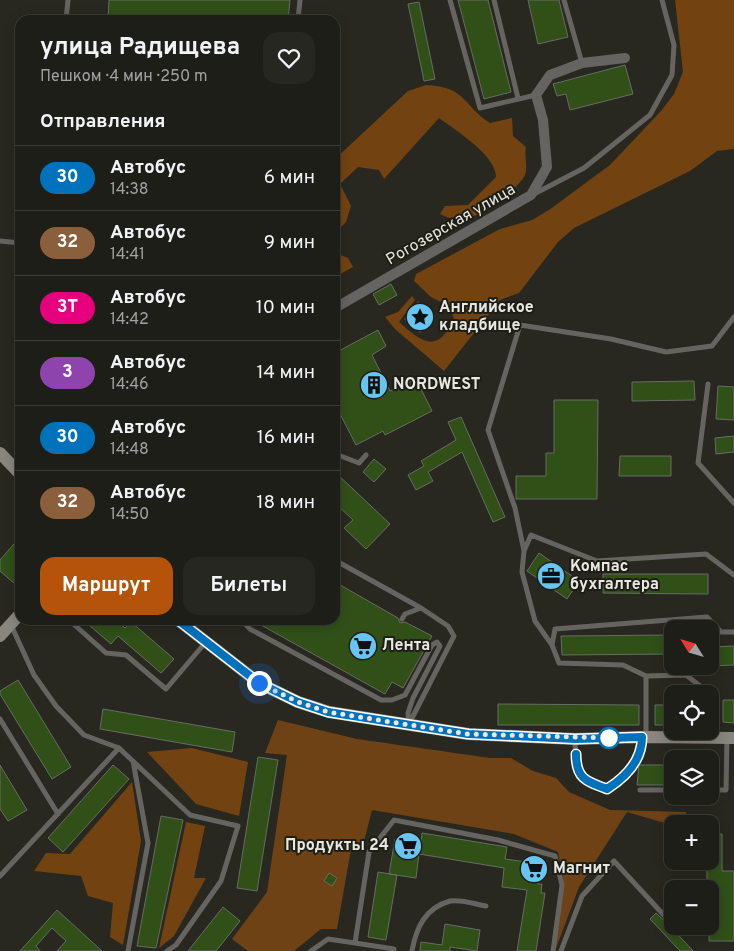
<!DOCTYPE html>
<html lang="ru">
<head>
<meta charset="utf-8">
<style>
  :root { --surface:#1e1e18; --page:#262721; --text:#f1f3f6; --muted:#a1a2a2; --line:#3c3c37; --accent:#b45309 }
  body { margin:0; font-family:Overpass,sans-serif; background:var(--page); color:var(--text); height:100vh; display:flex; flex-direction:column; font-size:19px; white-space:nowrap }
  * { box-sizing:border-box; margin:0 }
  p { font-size:16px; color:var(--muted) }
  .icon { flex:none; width:28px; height:28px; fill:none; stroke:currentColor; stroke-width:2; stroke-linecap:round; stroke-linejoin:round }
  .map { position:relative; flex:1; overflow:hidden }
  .details { position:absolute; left:15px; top:15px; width:325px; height:610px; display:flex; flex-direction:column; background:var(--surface); border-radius:15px; box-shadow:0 2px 12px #0003,0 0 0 1px var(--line) }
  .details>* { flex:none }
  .badge { padding:0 10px; border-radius:16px; font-size:18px; line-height:32px }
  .needle { width:32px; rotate:307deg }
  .tools { position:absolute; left:664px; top:620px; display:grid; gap:10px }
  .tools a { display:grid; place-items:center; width:55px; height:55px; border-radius:10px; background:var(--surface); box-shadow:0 2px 12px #0003,0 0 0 1px var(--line); font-size:25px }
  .you { position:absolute; width:25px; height:25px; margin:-12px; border:4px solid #fff; border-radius:50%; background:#1a73e8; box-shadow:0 0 0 8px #1a73e833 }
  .map>.badge { position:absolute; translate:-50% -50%; box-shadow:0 0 0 2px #fff }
  h2 { padding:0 25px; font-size:19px; line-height:45px }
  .round { display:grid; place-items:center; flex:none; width:52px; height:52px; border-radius:15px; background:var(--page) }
  .head { display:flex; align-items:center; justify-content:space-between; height:85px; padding:0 25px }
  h1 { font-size:24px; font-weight:700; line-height:38px }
  .action { display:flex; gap:10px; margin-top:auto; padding:10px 25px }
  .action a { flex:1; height:58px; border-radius:15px; background:var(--accent); color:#fff; font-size:20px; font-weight:700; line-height:58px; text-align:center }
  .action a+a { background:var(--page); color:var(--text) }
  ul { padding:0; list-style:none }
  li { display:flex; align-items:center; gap:15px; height:65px; padding:0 25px; border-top:1px solid var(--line) }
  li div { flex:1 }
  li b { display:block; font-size:19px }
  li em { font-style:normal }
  li .badge { min-width:55px; font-weight:700; text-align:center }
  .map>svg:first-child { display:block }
  .green { fill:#6f4216 }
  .forest { fill:#734211 }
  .building { fill:#305018; stroke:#676c64 }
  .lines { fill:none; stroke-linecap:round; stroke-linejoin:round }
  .lane { stroke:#666460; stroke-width:5 }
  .street { stroke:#666460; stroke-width:10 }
  .secondary { stroke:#898680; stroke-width:12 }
  .line-casing { stroke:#fff; stroke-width:11 }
  .line { stroke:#0072bc; stroke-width:8 }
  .walk { stroke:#e8e8e3; stroke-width:5; stroke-dasharray:0 9 }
  .stop-dot { fill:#fff; stroke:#0072bc; stroke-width:2.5 }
  .labels { text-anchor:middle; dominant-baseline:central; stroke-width:4; stroke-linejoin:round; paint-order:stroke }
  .street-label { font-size:16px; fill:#e8e8e3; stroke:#1e1e17 }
  .poi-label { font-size:16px; font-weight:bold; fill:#e8e8e3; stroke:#1e1e17; text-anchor:start }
</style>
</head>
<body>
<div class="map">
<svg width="734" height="951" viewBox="0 0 734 951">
  <rect width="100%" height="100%" fill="#282820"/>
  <path class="green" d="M 418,301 L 435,316 L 420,333 L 404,319 Z
    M 278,720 L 357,739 L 490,758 L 511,758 L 533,771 L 556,778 L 569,792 L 610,810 L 686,812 L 686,824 L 672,825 L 627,812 L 579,887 L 555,951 L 564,884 L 558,852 L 514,834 L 372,810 L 362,849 L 351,849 L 337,929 L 321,929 L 294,951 L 248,951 L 232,939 L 267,892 L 287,755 L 265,753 Z"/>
  <path class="forest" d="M 675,0 L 734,0 L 734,149 L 717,151 L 690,171 L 574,228 L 558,242 L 519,293 L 500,300 L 444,371 L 395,329 L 385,317 L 398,312 L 412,296 L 415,300 L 399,322 C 422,342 437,355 454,319 L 449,306 L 431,297 L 414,281 L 416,274 L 500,229 L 532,220 L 549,210 L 610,165 L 661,111 L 674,94 L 683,72 Z
    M 426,85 C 467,87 462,105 490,123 L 512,118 L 513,136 L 526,147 C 524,155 528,167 525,175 C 521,183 513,189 506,195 C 488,210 465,228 440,214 L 445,206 L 468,205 L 496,177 C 496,155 455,130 439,118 L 384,179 L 379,170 L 358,167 L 340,184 L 351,206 L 346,222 L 335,233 L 335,159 L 408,91 Z
    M 335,253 L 348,258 L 353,267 L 335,277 Z
    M 192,748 L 248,762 L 239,816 L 196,804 L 147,752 Z
    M 132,782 L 141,841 L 123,945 L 110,937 L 113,903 L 88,896 L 81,876 L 34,871 L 46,853 L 70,854 Z
    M 186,822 L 205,826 L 194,878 L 206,878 L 174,936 L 159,948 Z"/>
  <path class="building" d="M 109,0 L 290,0 L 288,20 L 108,20 Z
    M 458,0 L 488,0 L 511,92 L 484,99 Z
    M 528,0 L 559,0 L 568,37 L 538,44 Z
    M 419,2 L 435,79 L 424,81 L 408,4 Z
    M 625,65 L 633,94 L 570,110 L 566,94 L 557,96 L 553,84 Z
    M 391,284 L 397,295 L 379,305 L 373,294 Z
    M 378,330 L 386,346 L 372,355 L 390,391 L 416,379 L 432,411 L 385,435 L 383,431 L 356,445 L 335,404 L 335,353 Z
    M 694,381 L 695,400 L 632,401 L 632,382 Z
    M 718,386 L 734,387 L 734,420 L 716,419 Z
    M 554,400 L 598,400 L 597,499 L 516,499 L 516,476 L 546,476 L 546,453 L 554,453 Z
    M 461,417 L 505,517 L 493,522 L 462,452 L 428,472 L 433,481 L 416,490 L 408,475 L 424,466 L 421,461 L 456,440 L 448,422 Z
    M 734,436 L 734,452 L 716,454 L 715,438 Z
    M 620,456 L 671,456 L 671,476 L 619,476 Z
    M 374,459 L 386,469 L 374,482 L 363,472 Z
    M 335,472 L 390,524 L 366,549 L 344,528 L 353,520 L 335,503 Z
    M 20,537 L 20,577 L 15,584 L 0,571 L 0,560 Z
    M 539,553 L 579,581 L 567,599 L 527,571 Z
    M 603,574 L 708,574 L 708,594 L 603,593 Z
    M 335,582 L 398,618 L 400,623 L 405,622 L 432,636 L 403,688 L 392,682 L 385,694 L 252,620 L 335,620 Z
    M 83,620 L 115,620 L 125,628 L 131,622 L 174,659 L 161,673 L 118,636 L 111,644 Z
    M 672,635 L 672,654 L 562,655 L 561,636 Z
    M 734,646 L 734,665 L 710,666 L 710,647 Z
    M 18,680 L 71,767 L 52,779 L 0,694 L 0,691 Z
    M 723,700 L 734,700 L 734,723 L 723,722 Z
    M 498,704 L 639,705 L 639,725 L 498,725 Z
    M 655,705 L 672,705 L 672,725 L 655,725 Z
    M 103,709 L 235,732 L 232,752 L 100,729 Z
    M 258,757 L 278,760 L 257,891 L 237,888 Z
    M 710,764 L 718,764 L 718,784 L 710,784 Z
    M 0,765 L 27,810 L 8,821 L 0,809 Z
    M 113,765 L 129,779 L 63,852 L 48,838 Z
    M 639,765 L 672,765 L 672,785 L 637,785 Z
    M 161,816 L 183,820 L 156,948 L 137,946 Z
    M 422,833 L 507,847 L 505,859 L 541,864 L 538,884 L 542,884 L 541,893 L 545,893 L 536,951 L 517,951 L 527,890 L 502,887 L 504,868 L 419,854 L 416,878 L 389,874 L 395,839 L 421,843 Z
    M 710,834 L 722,834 L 722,871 L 734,871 L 734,941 L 709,941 L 710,889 L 707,889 L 707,869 L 704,869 L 704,861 L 710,861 Z
    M 378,872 L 397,875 L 386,940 L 368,937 Z
    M 329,873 L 337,878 L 332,886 L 324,881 Z
    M 223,907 L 240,921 L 216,951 L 188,951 Z
    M 57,910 L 102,951 L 57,951 L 66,941 L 52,928 L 36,946 L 40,951 L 20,951 Z
    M 656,913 L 672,928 L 693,951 L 680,951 L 650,919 Z
    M 445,924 L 480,930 L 477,951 L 450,947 L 450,951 L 420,951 L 421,942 L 442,945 Z"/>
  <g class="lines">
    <path class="lane" d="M 450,0 L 480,108 L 536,95
      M 494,0 L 518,98
      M 564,0 L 582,63
      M 66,20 L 68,0
      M 298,20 L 300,0
      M 534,194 L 584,168 L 650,115 L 672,75 L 674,45 L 662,0
      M 0,241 L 20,243
      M 708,384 L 698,463 L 734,503
      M 338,455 L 359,463 L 366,455
      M 524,551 L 515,508 L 488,430 L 520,325 L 611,339 L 666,352 L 712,346 L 734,317
      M 340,563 L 421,608
      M 69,620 L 106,653 L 126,655 L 166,689 L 205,643
      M 243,622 L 250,629 L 381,700 L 392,700 L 405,695 L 432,645 L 437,642 L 440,646 L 413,698 L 408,713 L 409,724 L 454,636 L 448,626 L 421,608 L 405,614 L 402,619
      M 11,625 L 34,675 L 56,706 L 84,735 L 119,748 L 190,815 L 238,826 L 221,881 L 176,945 L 167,951
      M 552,645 L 555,629 L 707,617 L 721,632 L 734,632
      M 646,676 L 646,735
      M 0,719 L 58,814
      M 715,737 L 713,696 L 686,675 L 646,676 L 623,665 L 559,663 L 552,645 L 535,621 L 522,572 L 524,551 L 531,535 L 597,561 L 706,554 L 734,575
      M 575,739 C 576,771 575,778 607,789 C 626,777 642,761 642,737
      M 640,790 L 672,790
      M 710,790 L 726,790 L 727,738
      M 0,876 L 119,748
      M 355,943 L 394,949
      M 128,951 L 148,843 L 133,761
      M 311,951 L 328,939 L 355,943 L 369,852 L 394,820 L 498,840 L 555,856 L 562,885 L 553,951
      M 412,951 C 416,928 425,908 450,901 C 461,899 475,904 486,906
      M 561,951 L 582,896 L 614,861 L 672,924"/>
    <path class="street" d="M 335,308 L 531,195 L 547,167 L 543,120 L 536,95 L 550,75 L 582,63 L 625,58"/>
    <path class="secondary" d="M 0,453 L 20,474
      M 178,620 L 259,683 L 298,702 L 329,712 L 468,734 L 575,739 L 646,737 L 734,738
      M 0,636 L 20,614"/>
  </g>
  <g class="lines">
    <defs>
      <path id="line" d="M 178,620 L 259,683 L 298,702 L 328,712 L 468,734 L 575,739 L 642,737 C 642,760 626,777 607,789 C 585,781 576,778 576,754"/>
    </defs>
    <use href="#line" class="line-casing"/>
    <use href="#line" class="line"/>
    <path class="walk" d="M 259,683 L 298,702 L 328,712 L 410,725 L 468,734 L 609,738"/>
  </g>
  <defs>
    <symbol id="sight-disc" viewBox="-11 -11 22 22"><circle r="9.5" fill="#68c4f0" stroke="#1e1e17"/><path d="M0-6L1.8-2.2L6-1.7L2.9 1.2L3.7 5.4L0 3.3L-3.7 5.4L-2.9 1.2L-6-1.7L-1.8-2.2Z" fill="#111"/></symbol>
    <symbol id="building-disc" viewBox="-11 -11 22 22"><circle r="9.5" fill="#68c4f0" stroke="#1e1e17"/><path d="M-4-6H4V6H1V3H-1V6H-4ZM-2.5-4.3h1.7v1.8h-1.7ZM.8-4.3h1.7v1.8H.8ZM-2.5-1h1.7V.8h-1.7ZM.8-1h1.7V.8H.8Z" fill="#111"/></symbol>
    <symbol id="office-disc" viewBox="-11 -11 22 22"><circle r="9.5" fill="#68c4f0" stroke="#1e1e17"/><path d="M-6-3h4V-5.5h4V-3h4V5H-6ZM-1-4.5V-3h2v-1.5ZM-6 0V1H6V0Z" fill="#111"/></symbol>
    <symbol id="supermarket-disc" viewBox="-11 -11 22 22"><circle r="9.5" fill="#68c4f0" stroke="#1e1e17"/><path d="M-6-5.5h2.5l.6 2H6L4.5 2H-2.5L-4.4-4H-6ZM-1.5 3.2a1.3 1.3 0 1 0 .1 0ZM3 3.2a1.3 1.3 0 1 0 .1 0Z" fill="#111"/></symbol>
  </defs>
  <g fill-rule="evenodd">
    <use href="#sight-disc" x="404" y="301" width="32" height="32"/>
    <use href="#building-disc" x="358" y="369" width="32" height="32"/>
    <use href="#office-disc" x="535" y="560" width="32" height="32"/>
    <use href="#supermarket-disc" x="347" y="630" width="32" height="32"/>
    <use href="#supermarket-disc" x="392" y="830" width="32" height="32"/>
    <use href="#supermarket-disc" x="518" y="853" width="32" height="32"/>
  </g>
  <circle class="stop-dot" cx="609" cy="738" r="10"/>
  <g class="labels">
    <g class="street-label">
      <text transform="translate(451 225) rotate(-30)">Рогозерская улица</text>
    </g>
    <g class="poi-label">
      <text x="439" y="308">Английское<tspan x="439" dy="18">кладбище</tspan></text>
      <text x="393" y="385">NORDWEST</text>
      <text x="570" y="567">Компас<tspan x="570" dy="18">бухгалтера</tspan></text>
      <text x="382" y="646">Лента</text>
      <text x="389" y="846" text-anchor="end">Продукты 24</text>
      <text x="553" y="869">Магнит</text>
    </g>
  </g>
</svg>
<div class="tools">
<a><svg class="needle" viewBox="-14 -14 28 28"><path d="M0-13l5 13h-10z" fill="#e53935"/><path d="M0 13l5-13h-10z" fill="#a1a2a2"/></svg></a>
<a><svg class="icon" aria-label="locate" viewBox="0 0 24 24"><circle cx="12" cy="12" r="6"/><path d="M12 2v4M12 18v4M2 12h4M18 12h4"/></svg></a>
<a><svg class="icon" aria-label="layers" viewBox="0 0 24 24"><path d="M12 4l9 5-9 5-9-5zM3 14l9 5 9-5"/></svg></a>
<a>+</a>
<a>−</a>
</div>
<div class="you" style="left:259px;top:683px"></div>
<section class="details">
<div class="head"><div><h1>улица Радищева</h1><p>Пешком · 4 мин · 250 m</p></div><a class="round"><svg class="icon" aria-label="heart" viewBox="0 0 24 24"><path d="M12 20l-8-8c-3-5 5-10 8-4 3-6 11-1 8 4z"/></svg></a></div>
<h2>Отправления</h2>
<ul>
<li><span class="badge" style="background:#0072bc;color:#fff">30</span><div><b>Автобус</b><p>14:38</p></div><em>6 мин</em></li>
<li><span class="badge" style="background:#8b5e3c;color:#fff">32</span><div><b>Автобус</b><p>14:41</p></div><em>9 мин</em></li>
<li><span class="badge" style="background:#e6007e;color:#fff">3Т</span><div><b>Автобус</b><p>14:42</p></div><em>10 мин</em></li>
<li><span class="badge" style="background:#8e44ad;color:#fff">3</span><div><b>Автобус</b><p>14:46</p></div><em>14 мин</em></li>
<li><span class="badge" style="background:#0072bc;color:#fff">30</span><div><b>Автобус</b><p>14:48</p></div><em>16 мин</em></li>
<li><span class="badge" style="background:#8b5e3c;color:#fff">32</span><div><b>Автобус</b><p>14:50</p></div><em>18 мин</em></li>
</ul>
<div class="action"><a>Маршрут</a><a>Билеты</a></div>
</section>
</div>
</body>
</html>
